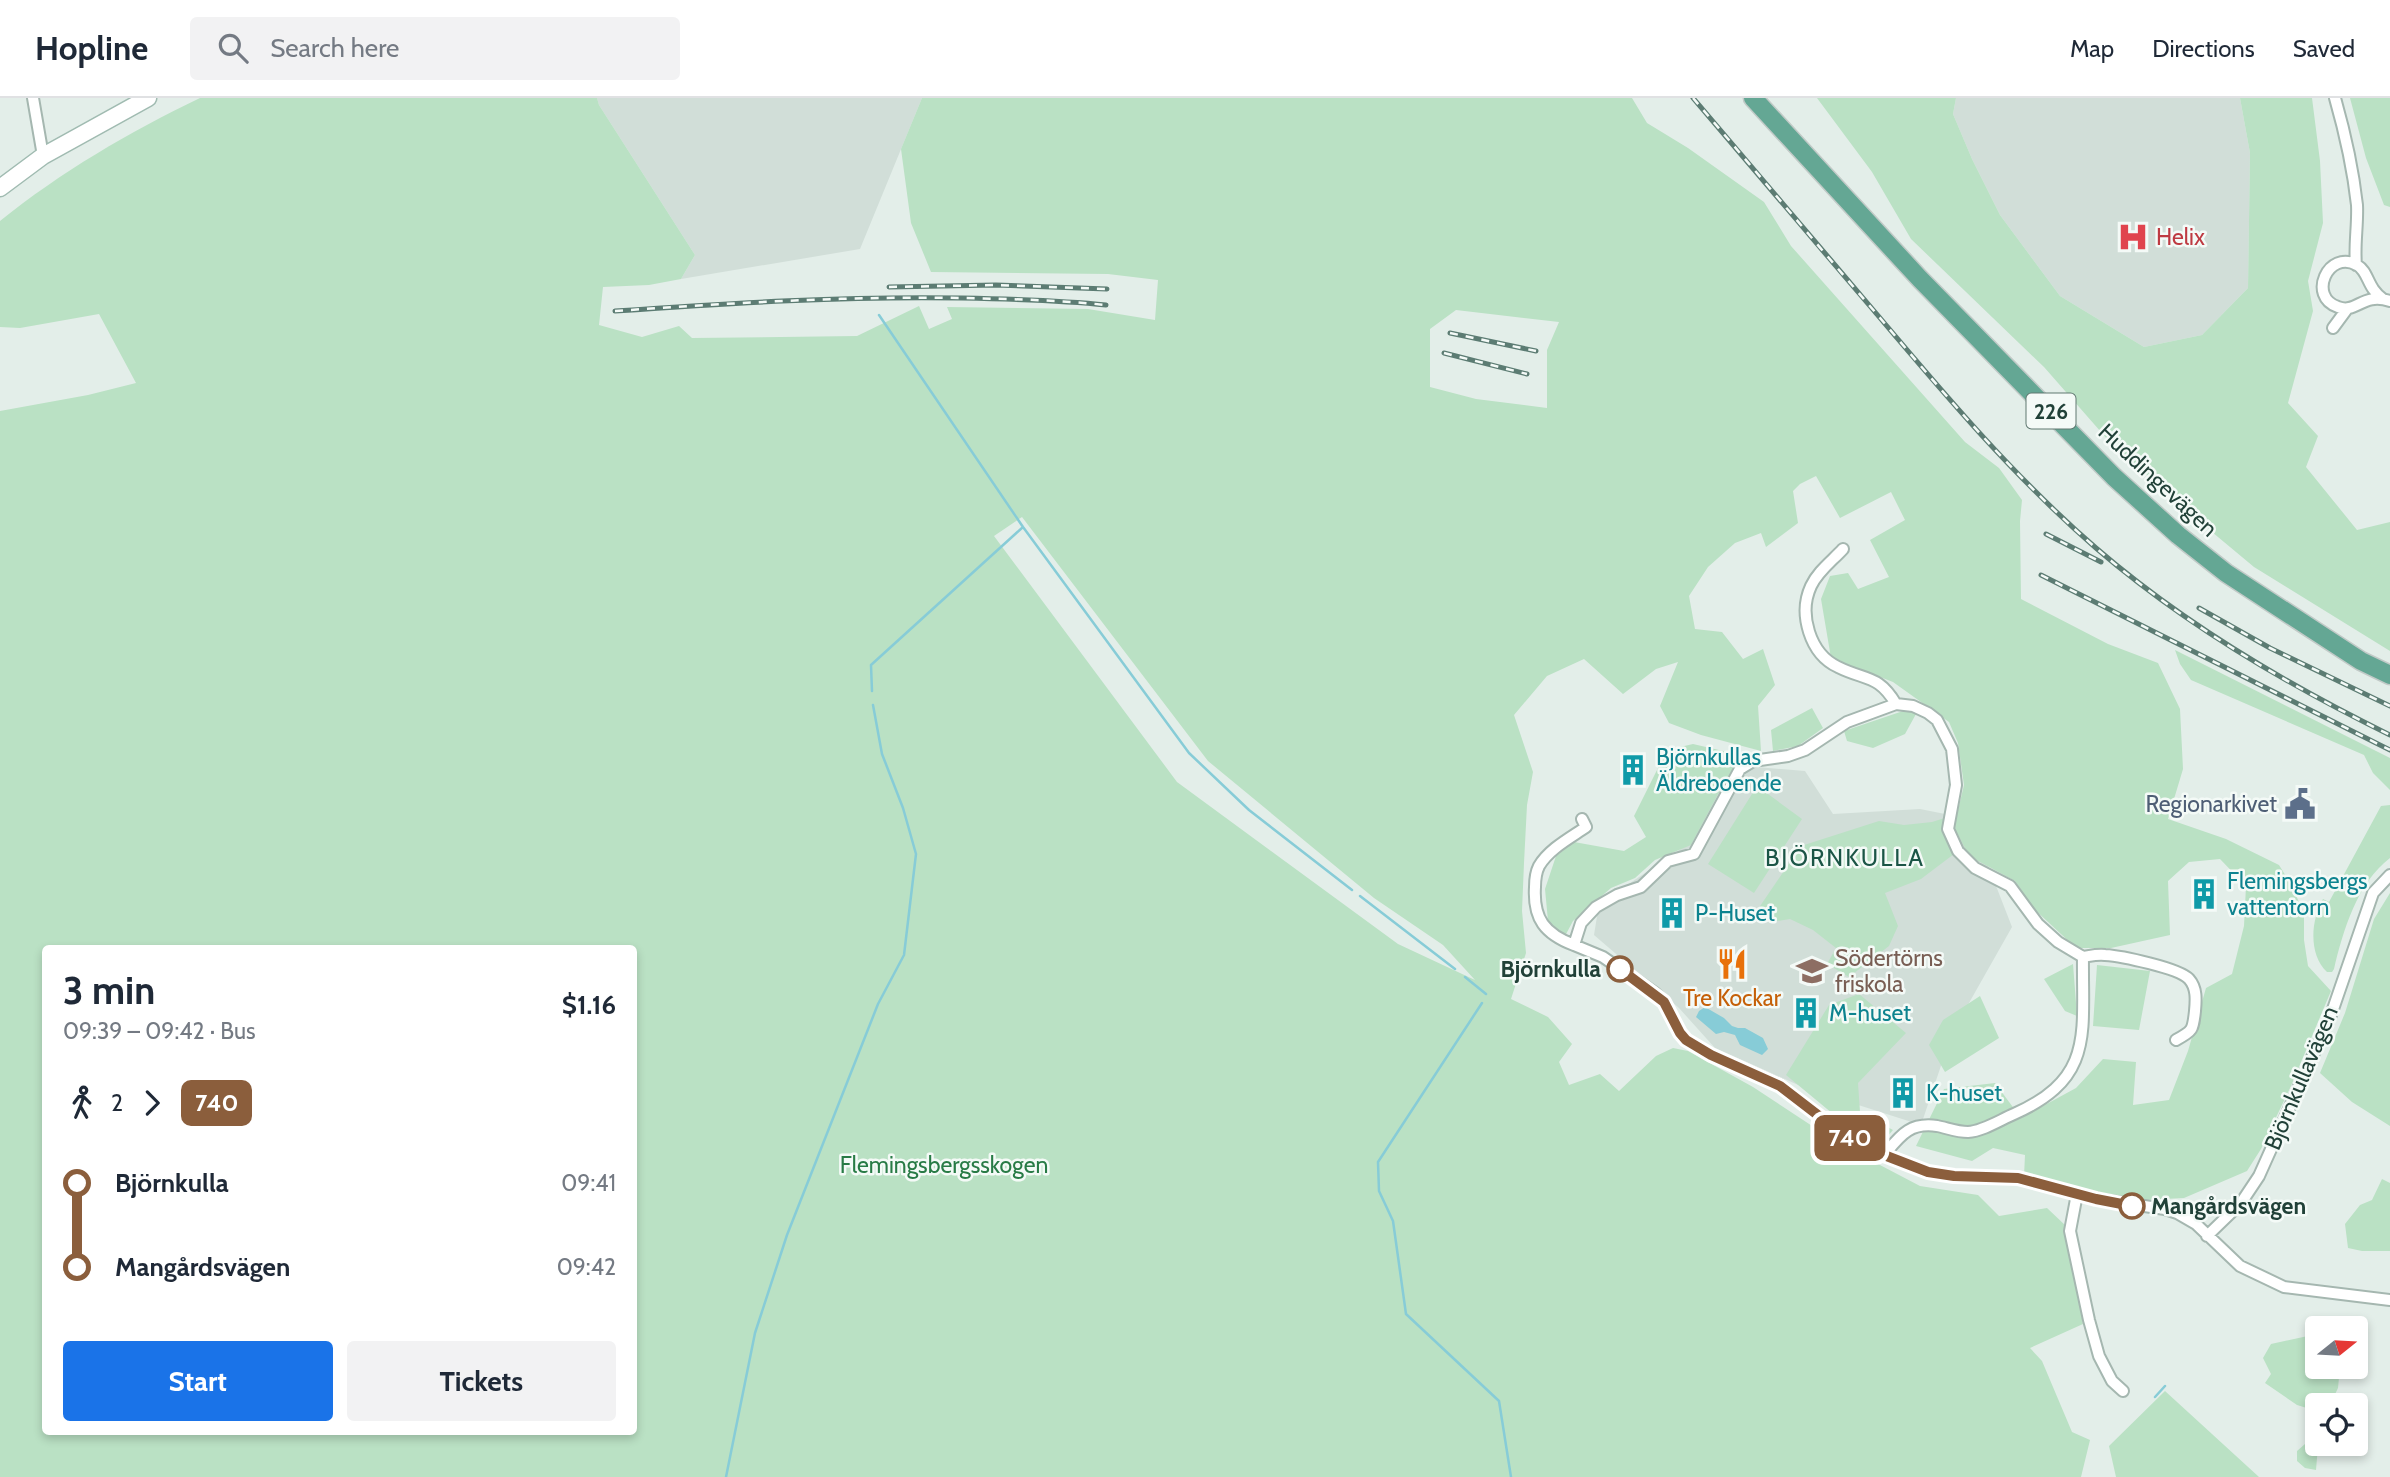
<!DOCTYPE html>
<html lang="en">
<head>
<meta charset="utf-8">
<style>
  :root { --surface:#fff; --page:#f2f2f3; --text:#1f2937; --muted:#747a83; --line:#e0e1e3; --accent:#1a73e8 }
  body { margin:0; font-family:Cabin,sans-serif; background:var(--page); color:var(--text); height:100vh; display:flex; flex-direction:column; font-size:26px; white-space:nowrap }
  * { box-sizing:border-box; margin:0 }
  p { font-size:23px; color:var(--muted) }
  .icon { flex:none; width:38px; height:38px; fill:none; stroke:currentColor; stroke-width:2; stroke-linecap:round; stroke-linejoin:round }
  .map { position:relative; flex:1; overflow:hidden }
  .details { position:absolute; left:42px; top:847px; width:595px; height:490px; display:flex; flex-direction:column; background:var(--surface); border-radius:7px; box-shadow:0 4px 10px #0003 }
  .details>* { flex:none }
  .badge { padding:0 14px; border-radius:10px; font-size:24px; line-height:46px }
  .needle { width:46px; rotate:72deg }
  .controls { position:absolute; left:2305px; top:1218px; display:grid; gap:14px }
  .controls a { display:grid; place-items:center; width:63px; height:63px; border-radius:7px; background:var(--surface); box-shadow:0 4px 10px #0003; font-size:35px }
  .map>.badge { position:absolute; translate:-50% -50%; box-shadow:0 0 0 4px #fff }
  .legs { display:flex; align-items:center; gap:10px; height:77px; padding:0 21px; font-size:23px }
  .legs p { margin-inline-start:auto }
  .headline { display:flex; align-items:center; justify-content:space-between; height:119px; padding:0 21px }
  h1 { font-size:38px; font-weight:700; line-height:52px }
  .action { display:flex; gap:14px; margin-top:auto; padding:14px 21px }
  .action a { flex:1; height:80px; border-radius:7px; background:var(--accent); color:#fff; font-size:28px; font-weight:700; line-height:80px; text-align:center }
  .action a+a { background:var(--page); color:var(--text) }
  ul { padding:0 21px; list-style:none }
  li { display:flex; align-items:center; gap:24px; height:84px; font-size:26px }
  li i { display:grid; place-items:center; width:10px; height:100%; margin:0 9px; background:currentColor }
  li i::after { content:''; width:18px; height:18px; margin:-9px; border:5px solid; border-radius:50%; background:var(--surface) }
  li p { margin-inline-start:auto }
  li:first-child i { background:linear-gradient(#0000 50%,currentColor 0) }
  li:last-child i { background:linear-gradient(currentColor 50%,#0000 0) }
  header { display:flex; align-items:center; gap:42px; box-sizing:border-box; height:98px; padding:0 35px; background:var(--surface); border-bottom:2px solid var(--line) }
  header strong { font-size:33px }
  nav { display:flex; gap:38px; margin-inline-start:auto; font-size:24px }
  .search { width:490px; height:63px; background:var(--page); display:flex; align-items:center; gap:18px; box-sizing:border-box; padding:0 24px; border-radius:7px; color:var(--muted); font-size:26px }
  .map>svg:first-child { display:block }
  .built { fill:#d1ded8 }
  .green { fill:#bae1c4; fill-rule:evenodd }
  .water { fill:#87ccd7 }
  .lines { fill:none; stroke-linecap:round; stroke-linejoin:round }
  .stream { stroke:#87ccd7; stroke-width:2.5 }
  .street-casing { stroke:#a5b7b0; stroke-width:14 }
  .secondary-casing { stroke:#a0bbb1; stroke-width:19 }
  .primary-casing { stroke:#c1cac7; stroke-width:21 }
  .street { stroke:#fff; stroke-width:10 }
  .secondary { stroke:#fff; stroke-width:16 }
  .primary { stroke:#64a794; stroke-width:18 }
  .rail-casing { stroke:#5c7c73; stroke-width:5 }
  .rail { stroke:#f4faf7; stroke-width:2.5; stroke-dasharray:8; stroke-linecap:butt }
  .line-1-casing { stroke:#fff; stroke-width:16 }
  .line-1 { stroke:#8b5e3c; stroke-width:10 }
  .stop-1-dot { fill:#fff; stroke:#8b5e3c; stroke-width:3.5 }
  .labels { text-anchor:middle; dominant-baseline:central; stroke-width:5; stroke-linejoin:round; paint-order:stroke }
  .shield { fill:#f4faf7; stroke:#607871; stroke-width:2 }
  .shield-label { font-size:21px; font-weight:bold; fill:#214138 }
  .health-label { font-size:23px; fill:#be3a42; stroke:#f4faf7; text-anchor:start }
  .street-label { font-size:23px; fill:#214138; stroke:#f4faf7 }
  .culture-label { font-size:23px; fill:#0d838f; stroke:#f4faf7; text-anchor:start }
  .service-label { font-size:23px; fill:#4e5e75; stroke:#f4faf7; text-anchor:end }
  .education-label { font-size:23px; fill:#785e54; stroke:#f4faf7; text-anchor:start }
  .stop-label { font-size:23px; font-weight:bold; fill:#214138; stroke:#f4faf7; text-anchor:end }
  .food-label { font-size:23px; fill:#c56008; stroke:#f4faf7 }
  .park-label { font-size:23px; fill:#287b46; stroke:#f4faf7 }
  .neighbourhood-label { font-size:24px; letter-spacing:2px; fill:#1b5546; stroke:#f4faf7 }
</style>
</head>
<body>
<header>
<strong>Hopline</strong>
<div class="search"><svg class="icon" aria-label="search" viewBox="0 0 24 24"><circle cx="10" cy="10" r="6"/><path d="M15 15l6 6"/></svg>Search here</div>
<nav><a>Map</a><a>Directions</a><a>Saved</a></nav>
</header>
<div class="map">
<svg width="2390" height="1379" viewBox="0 0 2390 1379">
  <rect width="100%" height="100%" fill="#e3eee9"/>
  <path class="built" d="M 597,0 L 922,0 L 860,151 L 681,181 L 695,157 L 599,7 Z
    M 1956,0 L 2240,0 L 2250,55 L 2248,190 L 2202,237 L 2144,249 L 2060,198 L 2000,117 L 1972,61 L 1953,16 Z
    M 1718,666 L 1805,673 L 1833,716 L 1920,711 L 1970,721 L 2012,829 L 1952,935 L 1921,1027 L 1805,990 L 1715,950 L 1679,910 L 1594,837 L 1599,806 L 1691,744 Z"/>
  <path class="green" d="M 200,0 L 597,0 L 599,7 L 695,157 L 681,181 L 649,187 L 603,189 L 599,227 L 642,239 L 679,228 L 692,240 L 857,238 L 919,208 L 929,231 L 952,221 L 947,209 L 1088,211 L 1155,222 L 1158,182 L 1108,176 L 931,174 L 911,125 L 901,51 L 922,0 L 1632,0 L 1647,25 L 1688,50 L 1764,104 L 1791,148 L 1965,344 L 1999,370 L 2022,402 L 2020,423 L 2021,501 L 2108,546 L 2158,565 L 2180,611 L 2183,671 L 2168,721 L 2226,741 L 2279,767 L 2292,788 L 2304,816 L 2304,842 L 2308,868 L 2331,893 L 2291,988 L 2261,1051 L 2247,1073 L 2184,1100 L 2145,1102 L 2103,1099 L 2024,1078 L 2025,1057 L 1993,1050 L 1972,1063 L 1916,1048 L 1944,991 L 1995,985 L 2021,1020 L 2076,990 L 2103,961 L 2136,964 L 2133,1007 L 2169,1002 L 2188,953 L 2206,890 L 2232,876 L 2244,828 L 2246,788 L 2220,761 L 2189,764 L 2168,783 L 2170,837 L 2111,850 L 2076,850 L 2033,810 L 2015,783 L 1969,758 L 1954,729 L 1964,687 L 1958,645 L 1949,624 L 1893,584 L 1831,560 L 1821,501 L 1830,478 L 1848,475 L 1858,491 L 1889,479 L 1870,442 L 1905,422 L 1891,394 L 1840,420 L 1816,378 L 1800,386 L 1793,393 L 1798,425 L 1766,449 L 1761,435 L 1735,445 L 1708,469 L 1689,498 L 1695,531 L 1722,534 L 1743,561 L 1763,551 L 1775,587 L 1758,608 L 1761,653 L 1701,637 L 1669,625 L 1660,608 L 1678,564 L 1656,571 L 1623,596 L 1584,561 L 1547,578 L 1514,617 L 1533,674 L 1527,707 L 1524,765 L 1522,813 L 1526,855 L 1511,901 L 1548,919 L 1572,946 L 1559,964 L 1569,987 L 1600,976 L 1619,993 L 1656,958 L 1673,950 L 1688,953 L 1753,989 L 1838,1045 L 1920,1088 L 1978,1097 L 1999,1118 L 2047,1110 L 2066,1128 L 2083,1226 L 2030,1250 L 2042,1263 L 2072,1334 L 2090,1342 L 2081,1379 L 0,1379 L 0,313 L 88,297 L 136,285 L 99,216 L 20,230 L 0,229 L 0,123 C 61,74 129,34 200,0 ZM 1456,212 L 1559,224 L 1547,252 L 1547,310 L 1476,301 L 1430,289 L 1430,231 ZM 1022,419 L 1208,663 L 1374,800 L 1443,847 L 1475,882 L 1398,846 L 1177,684 L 994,438 ZM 46,850 L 634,850 L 634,1334 L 46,1334 Z
    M 1817,0 L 1956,0 L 1953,16 L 1972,61 L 2000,117 L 2060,198 L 2144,249 L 2202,237 L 2248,190 L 2250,55 L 2240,0 L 2312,0 L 2320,63 L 2323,125 L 2308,183 L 2313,213 L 2288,305 L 2318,338 L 2306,369 L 2357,432 L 2390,424 L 2390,553 L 2254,469 L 2182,409 L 2108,342 L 2044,269 L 1911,141 L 1872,74 Z
    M 2350,0 L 2390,0 L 2390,109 L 2384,107 L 2366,60 Z
    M 2175,552 L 2390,660 L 2390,692 L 2373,675 L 2364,657 L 2191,582 L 2180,566 Z
    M 1812,610 L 1823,630 L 1798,648 L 1773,653 L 1771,632 Z
    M 1906,612 L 1916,616 L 1905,636 L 1873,650 L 1847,643 L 1844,633 Z
    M 1693,646 L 1736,656 L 1742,665 L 1725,683 L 1691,747 L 1655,762 L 1635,780 L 1611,790 L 1573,823 L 1565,838 L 1548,823 L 1545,791 L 1556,758 L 1574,744 L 1624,753 L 1646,739 L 1634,718 L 1667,652 Z
    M 1757,688 L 1802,721 L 1754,795 L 1708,766 Z
    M 2390,707 L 2390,760 C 2357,785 2343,833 2334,871 L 2332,874 L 2327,874 C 2308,856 2311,822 2323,801 L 2329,804 L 2381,708 Z
    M 1951,718 L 1958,753 L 1921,781 L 1885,795 L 1898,828 L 1889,848 L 1849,879 L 1827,866 L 1836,850 L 1813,832 L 1790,821 L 1771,824 L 1756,814 L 1801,748 L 1879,723 L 1904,727 L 1932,724 Z
    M 2390,795 L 2390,1028 L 2352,1004 L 2320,975 L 2345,915 L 2374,821 Z
    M 2073,866 L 2077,918 L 2065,913 L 2044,881 Z
    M 2097,867 L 2150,873 L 2139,932 L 2093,928 Z
    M 1859,896 L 1906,935 L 1858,985 L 1860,1014 L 1893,1032 L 1880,1047 L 1856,1035 L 1786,977 L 1829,907 Z
    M 1980,898 L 1999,940 L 1945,974 L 1929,947 L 1943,922 Z
    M 2382,1081 L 2390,1085 L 2390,1153 L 2362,1153 L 2348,1150 L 2345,1126 L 2360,1107 L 2372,1102 Z
    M 2317,1236 L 2317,1269 L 2340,1269 L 2338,1290 L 2330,1307 L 2317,1307 L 2317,1319 L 2310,1311 L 2297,1307 L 2265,1285 L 2271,1276 L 2263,1260 L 2271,1246 Z
    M 2165,1293 L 2259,1379 L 2116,1379 L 2109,1348 Z
    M 2313,1339 L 2318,1348 L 2316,1372 L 2305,1370 L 2297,1363 L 2297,1353 Z"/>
  <path class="water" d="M 1705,909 L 1724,920 L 1732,928 L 1738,930 L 1745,930 L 1763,940 L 1768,951 L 1762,957 L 1740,947 L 1735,937 L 1724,934 L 1716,936 L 1696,919 L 1699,913 Z"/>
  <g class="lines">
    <path class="stream" d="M 879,217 L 1023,429 L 1189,655 L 1249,712 L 1352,792
      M 872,593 L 871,567 L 1023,429
      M 1360,798 L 1455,871
      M 1465,879 L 1486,896
      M 1482,905 L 1378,1064 L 1379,1093 L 1393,1123 L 1406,1216 L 1499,1303 L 1511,1379
      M 2155,1299 L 2165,1288
      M 726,1379 L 755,1235 L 787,1137 L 878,906 L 904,857 L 916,756 L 903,710 L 882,656 L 873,607"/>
    <defs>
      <path id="street" d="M 33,0 L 43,58
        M 2335,0 C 2345,35 2353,71 2357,107 C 2358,127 2354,147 2356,167
        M 2383,201 C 2367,190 2369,174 2357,167 C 2328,151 2307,199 2338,209 C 2357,216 2362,194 2390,203
        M 2333,230 L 2347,211
        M 1843,451 C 1832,463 1818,473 1811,488 C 1798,516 1810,556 1838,569 C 1866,583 1878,576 1896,606
        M 1574,847 C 1545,836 1533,821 1535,789 C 1535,782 1536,774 1539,768 C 1549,751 1570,740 1586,729 L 1582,721
        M 2083,859 C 2090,858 2097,856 2105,857 C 2121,858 2179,870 2189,881 C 2197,890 2196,902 2195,913 C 2193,932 2193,933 2176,942
        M 1884,1057 C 1900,1038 1909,1024 1937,1028 C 1947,1030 1957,1034 1968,1034 C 1983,1033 2000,1022 2014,1016 C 2095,980 2082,935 2083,859 L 2058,844 L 2038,826 L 2010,788 L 1975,770 L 1958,753 L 1948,731 L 1956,687 L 1952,651 L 1937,622 L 1928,615 L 1913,608 L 1896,606 L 1847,624 L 1805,652 L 1788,658 L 1753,663 L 1740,671 L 1694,756 L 1668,763 L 1641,789 L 1617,797 L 1596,809 L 1581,825 L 1574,847 L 1603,859 L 1655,895 L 1664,904 L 1680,935 L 1686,942 L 1711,957 L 1780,987 L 1836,1031 L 1884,1057 L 1928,1074 L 1954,1078 L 2018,1080 L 2096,1101 L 2165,1111 L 2177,1115 L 2196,1126 L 2240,1168 L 2284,1189 L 2390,1202
        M 2077,1096 L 2070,1133 L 2089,1222 L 2099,1258 L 2112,1283 L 2123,1293
        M 2207,1138 L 2241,1105 L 2259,1078 L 2331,917 L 2373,795 L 2390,777"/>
      <path id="secondary" d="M 0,90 L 43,58 L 148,0"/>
      <path id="primary" d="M 1753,0 L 1920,181 L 2114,379 L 2178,437 L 2226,475 L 2361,563 L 2390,577"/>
    </defs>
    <use href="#street" class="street-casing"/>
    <use href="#secondary" class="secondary-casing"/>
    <use href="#primary" class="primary-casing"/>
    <use href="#street" class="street"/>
    <use href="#secondary" class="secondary"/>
    <use href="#primary" class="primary"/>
    <defs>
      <path id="rail" d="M 1693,0 C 1754,71 1814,143 1875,214 C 1945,297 2014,379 2096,450 C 2184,526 2286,586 2390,637
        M 889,189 L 996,187 L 1107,191
        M 615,213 C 731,205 846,198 962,200 C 1010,201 1058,202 1106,207
        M 1450,235 L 1536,253
        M 1444,255 L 1527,276
        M 2046,436 L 2101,464
        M 2041,477 L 2390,652
        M 2199,510 L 2270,550 L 2390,608"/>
    </defs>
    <use href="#rail" class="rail-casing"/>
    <use href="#rail" class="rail"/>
  </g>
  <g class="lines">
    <defs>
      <path id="line-1" d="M 1620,871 L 1664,904 L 1680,935 L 1686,942 L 1711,957 L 1780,988 L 1836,1031 L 1884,1057 L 1928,1074 L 1954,1078 L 2018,1080 L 2096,1101 L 2132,1108"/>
    </defs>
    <use href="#line-1" class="line-1-casing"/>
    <use href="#line-1" class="line-1"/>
  </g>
  <defs>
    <symbol id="hospital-bare" viewBox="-9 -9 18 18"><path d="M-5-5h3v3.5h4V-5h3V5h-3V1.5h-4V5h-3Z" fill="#e0444e" stroke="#f4faf7" stroke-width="2.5" paint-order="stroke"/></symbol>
    <symbol id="building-bare" viewBox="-9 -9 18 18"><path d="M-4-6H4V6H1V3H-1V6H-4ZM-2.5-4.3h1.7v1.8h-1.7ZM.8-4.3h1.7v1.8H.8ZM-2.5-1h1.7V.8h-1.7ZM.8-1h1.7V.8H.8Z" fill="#0f9aa8" stroke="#f4faf7" stroke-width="2.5" paint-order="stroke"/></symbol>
    <symbol id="civic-bare" viewBox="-9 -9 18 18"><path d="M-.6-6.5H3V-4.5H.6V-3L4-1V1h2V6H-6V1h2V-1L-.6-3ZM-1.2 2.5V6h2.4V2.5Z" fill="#5c6f8a" stroke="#f4faf7" stroke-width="2.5" paint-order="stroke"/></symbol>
    <symbol id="restaurant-bare" viewBox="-9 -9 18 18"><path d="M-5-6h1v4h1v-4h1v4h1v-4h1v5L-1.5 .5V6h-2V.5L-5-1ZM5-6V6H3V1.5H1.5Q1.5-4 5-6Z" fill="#e8710a" stroke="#f4faf7" stroke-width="2.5" paint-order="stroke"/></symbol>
    <symbol id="school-bare" viewBox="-9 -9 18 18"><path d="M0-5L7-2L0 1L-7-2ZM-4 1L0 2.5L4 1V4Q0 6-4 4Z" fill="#8d6e63" stroke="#f4faf7" stroke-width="2.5" paint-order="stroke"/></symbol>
  </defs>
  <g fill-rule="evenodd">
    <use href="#hospital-bare" x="2111" y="117" width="44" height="44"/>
    <use href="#building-bare" x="1611" y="650" width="44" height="44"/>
    <use href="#civic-bare" x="2278" y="684" width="44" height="44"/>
    <use href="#building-bare" x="2182" y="774" width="44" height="44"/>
    <use href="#building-bare" x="1650" y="793" width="44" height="44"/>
    <use href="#restaurant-bare" x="1710" y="844" width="44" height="44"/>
    <use href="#school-bare" x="1790" y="851" width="44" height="44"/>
    <use href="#building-bare" x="1784" y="893" width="44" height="44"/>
    <use href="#building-bare" x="1881" y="973" width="44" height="44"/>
  </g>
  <g class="stop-1-dot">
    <circle cx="1620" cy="871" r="12"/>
    <circle cx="2132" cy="1108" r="12"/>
  </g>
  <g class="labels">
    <rect class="shield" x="2026.5" y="295.5" width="49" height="35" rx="5"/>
    <g class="shield-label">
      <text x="2051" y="313">226</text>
    </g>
    <g class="health-label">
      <text x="2156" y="139">Helix</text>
    </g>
    <g class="street-label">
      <text transform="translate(2158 382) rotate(43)">Huddingevägen</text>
      <text transform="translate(2301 980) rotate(-67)">Björnkullavägen</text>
    </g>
    <g class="culture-label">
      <text x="1656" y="659">Björnkullas<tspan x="1656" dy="26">Äldreboende</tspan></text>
      <text x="2227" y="783">Flemingsbergs<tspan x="2227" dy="26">vattentorn</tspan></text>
      <text x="1695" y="815">P-Huset</text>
      <text x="1829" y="915">M-huset</text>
      <text x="1926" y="995">K-huset</text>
    </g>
    <g class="service-label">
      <text x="2277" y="706">Regionarkivet</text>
    </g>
    <g class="education-label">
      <text x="1835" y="860">Södertörns<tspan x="1835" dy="26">friskola</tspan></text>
    </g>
    <g class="stop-label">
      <text x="1601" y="871">Björnkulla</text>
      <text x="2151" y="1108" text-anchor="start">Mangårdsvägen</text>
    </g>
    <g class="food-label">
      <text x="1732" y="900">Tre Kockar</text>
    </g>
    <g class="park-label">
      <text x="944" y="1067">Flemingsbergsskogen</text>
    </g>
    <g class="neighbourhood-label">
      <text x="1845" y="759">BJÖRNKULLA</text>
    </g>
  </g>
</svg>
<div class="controls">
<a><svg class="needle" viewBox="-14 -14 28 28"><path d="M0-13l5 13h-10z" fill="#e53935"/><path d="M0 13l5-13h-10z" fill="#747a83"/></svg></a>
<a><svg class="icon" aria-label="locate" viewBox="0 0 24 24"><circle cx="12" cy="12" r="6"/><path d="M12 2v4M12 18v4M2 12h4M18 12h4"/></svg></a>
</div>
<b class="badge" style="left:1850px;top:1040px;background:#8b5e3c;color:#fff">740</b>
<section class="details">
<div class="headline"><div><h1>3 min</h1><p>09:39 – 09:42 · Bus</p></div><b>$1.16</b></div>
<div class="legs"><svg class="icon" aria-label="walk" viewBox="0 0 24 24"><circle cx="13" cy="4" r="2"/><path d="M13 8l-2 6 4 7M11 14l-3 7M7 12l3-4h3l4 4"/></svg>2<svg class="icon" aria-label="forward" viewBox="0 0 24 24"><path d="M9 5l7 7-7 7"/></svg><b class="badge" style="background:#8b5e3c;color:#fff">740</b></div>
<ul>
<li><i style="color:#8b5e3c"></i><b>Björnkulla</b><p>09:41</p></li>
<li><i style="color:#8b5e3c"></i><b>Mangårdsvägen</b><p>09:42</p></li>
</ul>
<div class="action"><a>Start</a><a>Tickets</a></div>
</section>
</div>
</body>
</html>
